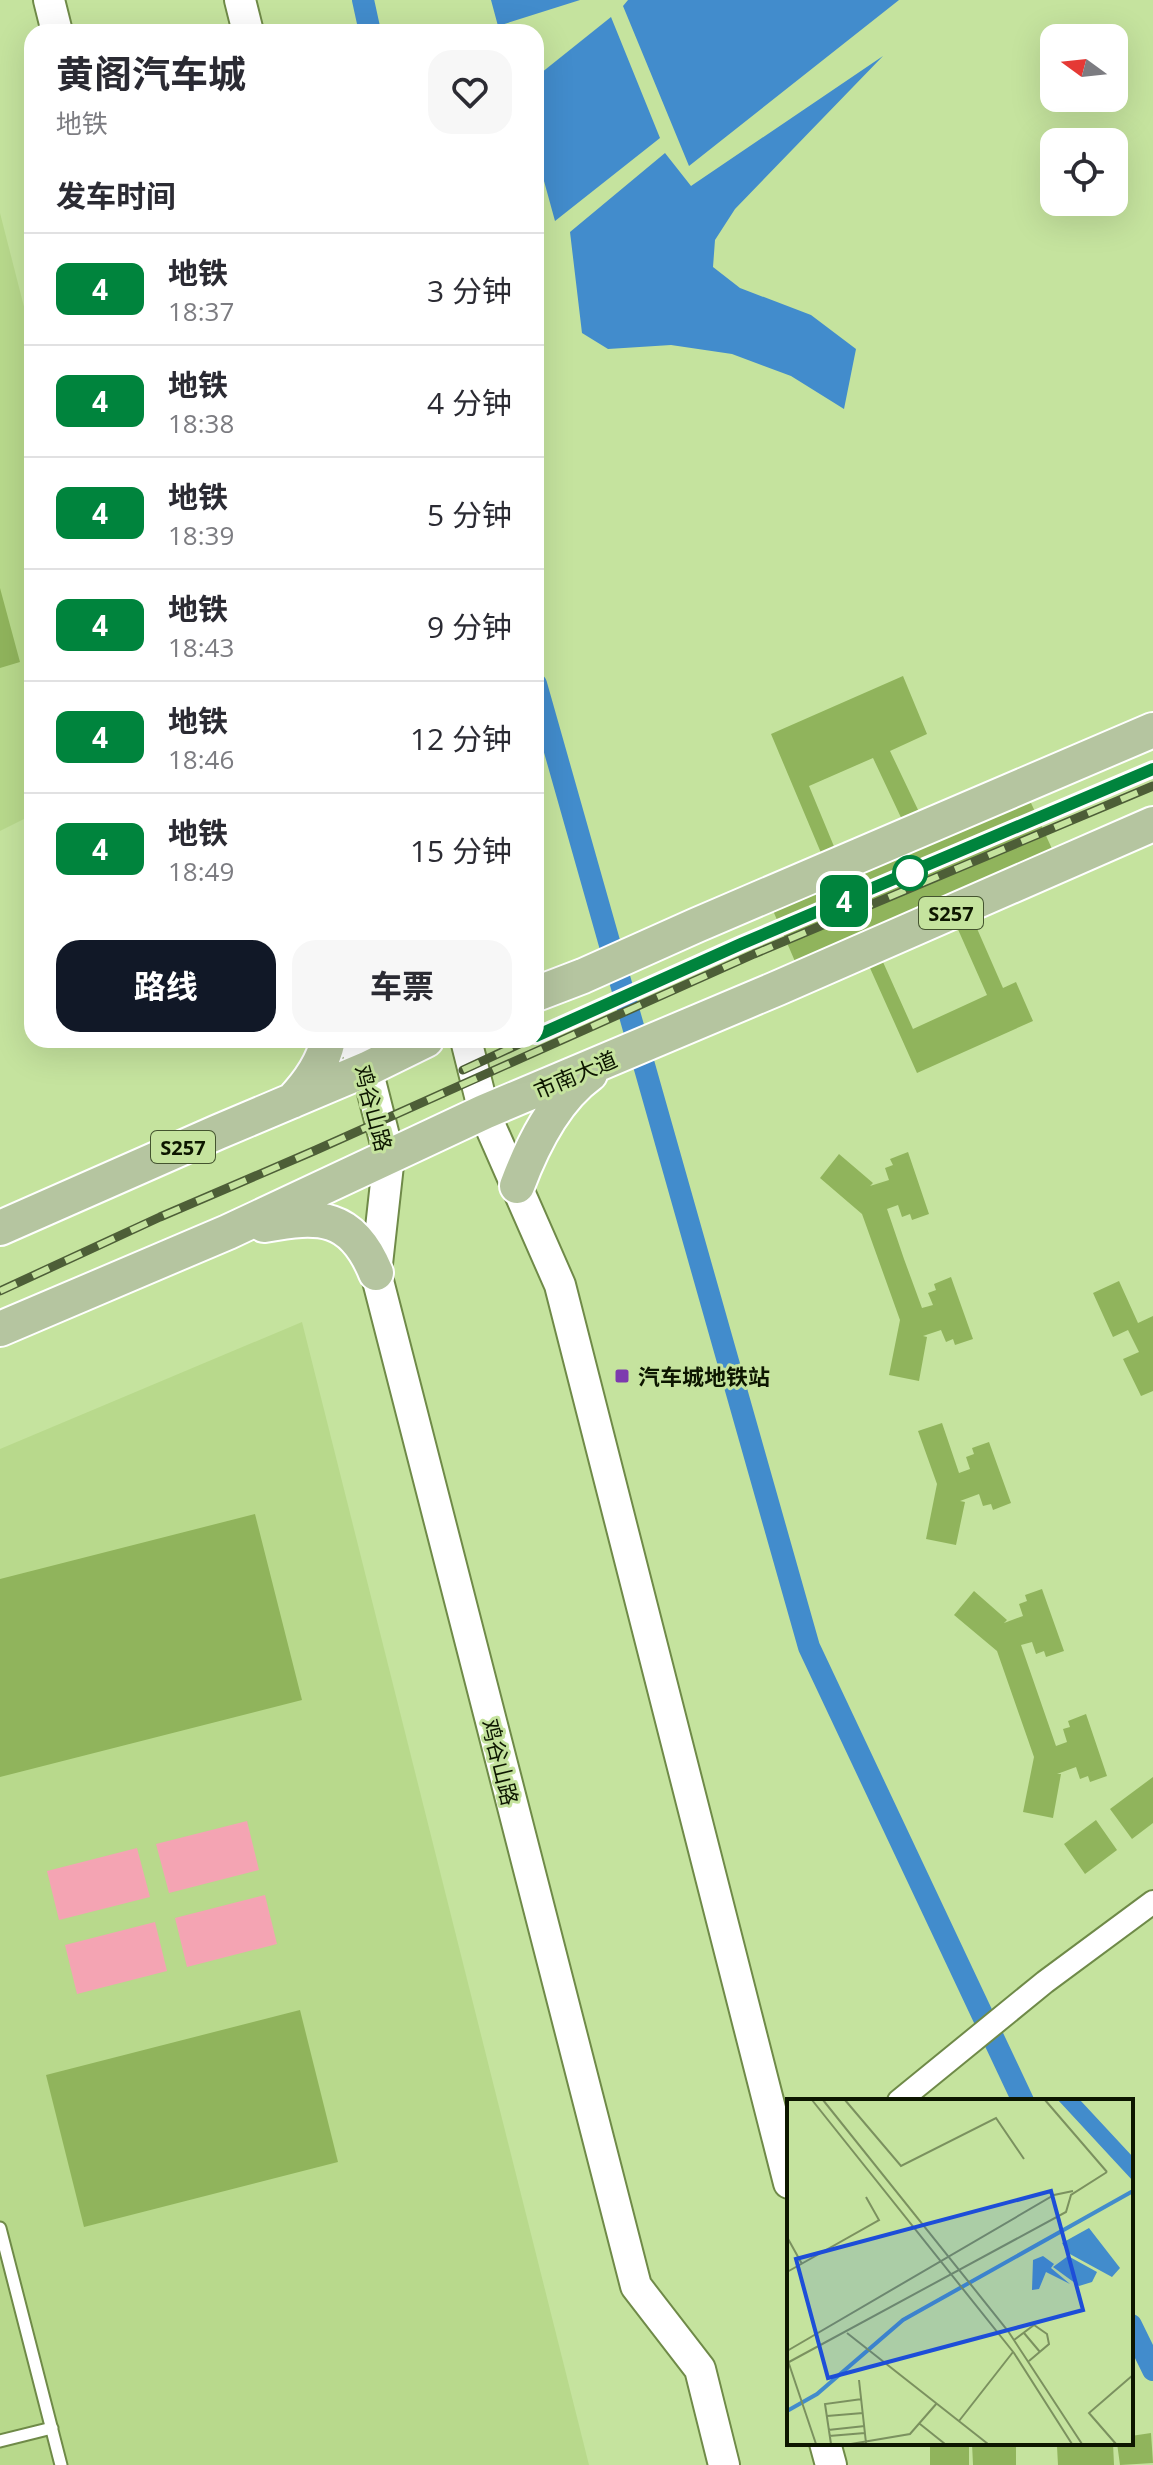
<!DOCTYPE html>
<html lang="zh">
<head>
<meta charset="utf-8">
<style>
  :root { --surface:#fff; --page:#f7f7f7; --text:#2b2b33; --muted:#7c7c81; --line:#e1e1e2; --accent:#111827 }
  body { margin:0; font-family:"Open Sans","Noto Sans SC",sans-serif; background:var(--page); color:var(--text); height:100vh; display:flex; flex-direction:column; font-size:30px; white-space:nowrap }
  * { box-sizing:border-box; margin:0 }
  p { font-size:26px; color:var(--muted) }
  .icon { flex:none; width:44px; height:44px; fill:none; stroke:currentColor; stroke-width:2; stroke-linecap:round; stroke-linejoin:round }
  .map { position:relative; flex:1; overflow:hidden }
  .side { position:absolute; left:24px; top:24px; width:520px; height:1024px; display:flex; flex-direction:column; background:var(--surface); border-radius:24px; box-shadow:0 8px 32px #0002 }
  .side>* { flex:none }
  .badge { padding:0 16px; border-radius:12px; font-size:28px; line-height:52px }
  .needle { width:52px; rotate:285deg }
  .tools { position:absolute; left:1040px; top:24px; display:grid; gap:16px }
  .tools a { display:grid; place-items:center; width:88px; height:88px; border-radius:16px; background:var(--surface); box-shadow:0 8px 32px #0002; font-size:40px }
  .map>.badge { position:absolute; translate:-50% -50%; box-shadow:0 0 0 4px #fff }
  h2 { padding:0 32px; font-size:30px; line-height:72px }
  .round { display:grid; place-items:center; flex:none; width:84px; height:84px; border-radius:24px; background:var(--page) }
  .overview { display:flex; align-items:center; justify-content:space-between; height:136px; padding:0 32px }
  h1 { font-size:38px; font-weight:700; line-height:60px }
  .cta { display:flex; gap:16px; margin-top:auto; padding:16px 32px }
  .cta a { flex:1; height:92px; border-radius:24px; background:var(--accent); color:#fff; font-size:32px; font-weight:700; line-height:92px; text-align:center }
  .cta a+a { background:var(--page); color:var(--text) }
  ul { padding:0; list-style:none }
  li { display:flex; align-items:center; gap:24px; height:112px; padding:0 32px; border-top:2px solid var(--line) }
  li div { flex:1 }
  li b { display:block; font-size:30px }
  li em { font-style:normal }
  li .badge { min-width:88px; font-weight:700; text-align:center }
  .map>svg:first-child { display:block }
  .built { fill:#b8d98c }
  .green { fill:#f4a4b3 }
  .water { fill:#428ccc }
  .lines { fill:none; stroke-linecap:round; stroke-linejoin:round }
  .canal { stroke:#428ccc; stroke-width:22 }
  .building { fill:#90b45c; fill-rule:evenodd }
  .service-casing { stroke:#6f8a48; stroke-width:15 }
  .minor-casing { stroke:#6f8a48; stroke-width:26 }
  .secondary-casing { stroke:#6f8a48; stroke-width:34 }
  .primary-casing { stroke:#fff; stroke-width:38 }
  .service { stroke:#fff; stroke-width:11 }
  .minor { stroke:#fff; stroke-width:22 }
  .secondary { stroke:#fff; stroke-width:30 }
  .primary { stroke:#b5c5a0; stroke-width:34 }
  .rail-casing { stroke:#4d5e37; stroke-width:9 }
  .rail { stroke:#c5e39e; stroke-width:6; stroke-dasharray:18; stroke-linecap:butt }
  .line-casing { stroke:#fff; stroke-width:18 }
  .line { stroke:#00843d; stroke-width:12 }
  .stop-dot { fill:#fff; stroke:#00843d; stroke-width:4 }
  .poi-dot { fill:#7d3aae; stroke:#c5e39e; stroke-width:3 }
  .labels { text-anchor:middle; dominant-baseline:central; stroke-width:6; stroke-linejoin:round; paint-order:stroke }
  .shield { fill:#c5e39e; stroke:#44542f; stroke-width:2 }
  .shield-label { font-size:20px; font-weight:bold; fill:#0d1600 }
  .street-label { font-size:22px; fill:#0d1600; stroke:#c5e39e }
  .poi-label { font-size:22px; font-weight:bold; fill:#0d1600; stroke:#c5e39e; text-anchor:start }
  .inset-river { fill:none; stroke:#428ccc; stroke-width:4 }
  .inset-road { fill:none; stroke:#7b915f; stroke-width:2 }
  .view { fill:#1d4ed8; fill-opacity:0.15; stroke:#1d4ed8; stroke-width:4 }
  .inset-edge { fill:none; stroke:#0d1600; stroke-width:4 }
</style>
</head>
<body>
<div class="map">
<svg width="1153" height="2465" viewBox="0 0 1153 2465">
  <rect width="100%" height="100%" fill="#c5e39e"/>
  <path class="built" d="M 0,213 L 32,338 L 32,815 L 0,831 Z
    M 302,1322 L 589,2465 L 0,2465 L 0,1449 Z"/>
  <path class="green" d="M 247,1821 L 259,1870 L 169,1893 L 156,1844 Z
    M 137,1848 L 150,1897 L 59,1920 L 47,1871 Z
    M 265,1895 L 277,1944 L 187,1967 L 175,1918 Z
    M 155,1922 L 167,1971 L 77,1994 L 65,1945 Z"/>
  <path class="water" d="M 491,0 L 580,0 L 498,26 Z
    M 628,0 L 899,0 L 689,166 L 623,6 Z
    M 611,17 L 660,138 L 555,221 L 536,152 L 536,77 Z
    M 883,56 L 735,209 L 715,240 L 713,267 L 740,288 L 811,315 L 856,349 L 844,409 L 791,376 L 732,354 L 671,345 L 608,349 L 582,333 L 570,232 L 665,153 L 691,186 Z"/>
  <g class="lines">
    <path class="canal" d="M 363,0 L 370,32
      M 536,684 L 809,1647 L 1023,2101
      M 1131,2325 L 1153,2370"/>
  </g>
  <path class="building" d="M 0,588 L 20,662 L 0,668 Z
    M 903,676 L 927,734 L 890,751 L 930,835 L 1026,792 L 1053,851 L 961,892 L 1003,988 L 1016,982 L 1033,1021 L 917,1073 L 857,939 L 797,966 L 771,906 L 832,879 L 771,734 ZM 873,758 L 913,843 L 845,873 L 809,786 ZM 945,900 L 987,995 L 913,1029 L 870,933 Z
    M 908,1152 L 929,1214 L 912,1220 L 910,1214 L 902,1217 L 898,1205 L 887,1209 L 904,1259 L 922,1308 L 933,1305 L 928,1293 L 936,1290 L 934,1284 L 951,1277 L 973,1339 L 955,1345 L 953,1339 L 946,1342 L 941,1330 L 923,1336 L 927,1337 L 919,1381 L 889,1375 L 900,1320 L 862,1214 L 820,1178 L 839,1154 L 873,1183 L 870,1186 L 889,1180 L 885,1168 L 893,1165 L 890,1159 Z
    M 1119,1281 L 1138,1323 L 1153,1316 L 1153,1391 L 1141,1396 L 1123,1359 L 1139,1352 L 1128,1330 L 1113,1337 L 1093,1293 Z
    M 942,1423 L 959,1473 L 970,1469 L 966,1457 L 974,1454 L 972,1448 L 989,1442 L 1011,1503 L 993,1510 L 991,1504 L 983,1506 L 979,1494 L 960,1501 L 965,1502 L 956,1545 L 926,1539 L 937,1484 L 918,1431 Z
    M 255,1514 L 302,1700 L 0,1777 L 0,1579 Z
    M 1042,1589 L 1064,1651 L 1046,1657 L 1044,1651 L 1036,1654 L 1032,1642 L 1021,1645 L 1056,1746 L 1067,1742 L 1063,1729 L 1070,1727 L 1068,1721 L 1086,1714 L 1107,1776 L 1090,1782 L 1088,1776 L 1080,1779 L 1076,1767 L 1057,1774 L 1061,1774 L 1053,1818 L 1023,1812 L 1034,1757 L 997,1651 L 954,1615 L 974,1591 L 1007,1620 L 1004,1623 L 1023,1616 L 1019,1604 L 1027,1601 L 1025,1595 Z
    M 1153,1777 L 1153,1823 L 1132,1839 L 1110,1809 Z
    M 1096,1820 L 1117,1850 L 1085,1874 L 1064,1844 Z
    M 300,2010 L 338,2162 L 84,2227 L 46,2075 Z
    M 1151,2433 L 1153,2463 L 1120,2465 L 1117,2443 L 1131,2443 L 1131,2436 Z
    M 972,2443 L 1016,2443 L 1016,2465 L 973,2465 Z
    M 1113,2443 L 1114,2465 L 1058,2465 L 1057,2446 Z
    M 969,2444 L 969,2465 L 930,2465 L 930,2445 Z"/>
  <g class="lines">
    <defs>
      <path id="service" d="M 0,2228 L 61,2465
        M 0,2441 L 52,2428"/>
      <path id="minor" d="M 899,2101 L 1045,1982 L 1153,1902"/>
      <path id="secondary" d="M 49,0 L 57,32
        M 240,0 L 248,32
        M 351,1040 L 367,1069 L 389,1156 L 376,1273 L 636,2286 L 700,2369 L 724,2465
        M 466,1040 L 484,1112 L 560,1285 L 789,2183
        M 825,2443 L 831,2465"/>
      <path id="primary" d="M 536,994 L 583,976 L 697,925 L 1153,730
        M 292,1101 C 309,1083 323,1064 328,1040
        M 517,1186 C 532,1146 554,1100 590,1074
        M 264,1225 C 319,1215 352,1214 376,1273
        M 0,1228 L 218,1132 L 367,1069 L 426,1040
        M 0,1329 L 228,1232 L 484,1112 L 778,988 L 1153,824"/>
    </defs>
    <use href="#service" class="service-casing"/>
    <use href="#minor" class="minor-casing"/>
    <use href="#secondary" class="secondary-casing"/>
    <use href="#primary" class="primary-casing"/>
    <use href="#service" class="service"/>
    <use href="#minor" class="minor"/>
    <use href="#secondary" class="secondary"/>
    <use href="#primary" class="primary"/>
    <defs>
      <path id="rail" d="M 536,1036 L 741,944 L 1153,769
        M 463,1070 L 528,1040
        M 0,1291 L 160,1217 L 316,1150 L 754,954 L 1153,786"/>
    </defs>
    <use href="#rail" class="rail-casing"/>
    <use href="#rail" class="rail"/>
  </g>
  <g class="lines">
    <defs>
      <path id="line" d="M 536,1036 L 741,944 L 1153,769"/>
    </defs>
    <use href="#line" class="line-casing"/>
    <use href="#line" class="line"/>
  </g>
  <circle class="stop-dot" cx="910" cy="873" r="16"/>
  <rect class="poi-dot" x="614" y="1368" width="16" height="16" rx="4"/>
  <g class="labels">
    <g class="shield">
      <rect x="919" y="897" width="64" height="32" rx="6"/>
      <rect x="151" y="1131" width="64" height="32" rx="6"/>
    </g>
    <g class="shield-label">
      <text x="951" y="913">S257</text>
      <text x="183" y="1147">S257</text>
    </g>
    <g class="street-label">
      <text transform="translate(575 1074) rotate(-23)">市南大道</text>
      <text transform="translate(374 1108) rotate(75)">鸡谷山路</text>
      <text transform="translate(501 1762) rotate(76)">鸡谷山路</text>
    </g>
    <g class="poi-label">
      <text x="638" y="1376">汽车城地铁站</text>
    </g>
  </g>
  <g transform="translate(787 2099)">
    <rect width="346" height="346" fill="#c5e39e"/>
    <path d="M 271,1 L 293,1 L 346,58 L 346,82 ZM 302,129 L 333,169 L 325,178 L 281,154 L 275,144 ZM 256,157 L 267,165 L 264,169 L 283,185 L 259,173 L 252,190 L 245,191 L 246,161 ZM 281,157 L 310,173 L 305,183 L 292,187 L 266,168 Z" fill="#428ccc"/>
    <path class="inset-river" d="M 0,312 L 30,295 L 116,221 L 346,92"/>
    <path class="inset-road" d="M 25,1 L 227,254 L 285,345M 36,1 L 221,232 L 295,345M 58,1 L 114,67 L 209,19 L 237,60M 258,1 L 320,73M 0,138 L 15,165M 0,173 L 92,121 L 79,98M 60,234 L 201,345M 237,234 L 253,253M 227,241 L 247,226 L 260,235 L 262,245 L 242,262M 0,252 L 267,96 L 286,92M 0,259 L 29,345M 2,263 L 279,113 L 284,96 L 320,73M 72,281 L 79,344M 40,317 L 76,314M 172,322 L 226,253M 133,325 L 158,345M 41,331 L 78,327M 42,337 L 78,334M 44,345 L 38,305 L 75,300M 64,345 L 123,335 L 150,304M 329,345 L 302,314 L 346,276"/>
    <path class="view" d="M 264,92 L 296,211 L 41,279 L 9,160 Z"/>
    <rect width="346" height="346" class="inset-edge"/>
  </g>
</svg>
<div class="tools">
<a><svg class="needle" viewBox="-14 -14 28 28"><path d="M0-13l5 13h-10z" fill="#e53935"/><path d="M0 13l5-13h-10z" fill="#7c7c81"/></svg></a>
<a><svg class="icon" aria-label="locate" viewBox="0 0 24 24"><circle cx="12" cy="12" r="6"/><path d="M12 2v4M12 18v4M2 12h4M18 12h4"/></svg></a>
</div>
<b class="badge" style="left:844px;top:901px;background:#00843d;color:#fff">4</b>
<section class="side">
<div class="overview"><div><h1>黄阁汽车城</h1><p>地铁</p></div><a class="round"><svg class="icon" aria-label="heart" viewBox="0 0 24 24"><path d="M12 20l-8-8c-3-5 5-10 8-4 3-6 11-1 8 4z"/></svg></a></div>
<h2>发车时间</h2>
<ul>
<li><span class="badge" style="background:#00843d;color:#fff">4</span><div><b>地铁</b><p>18:37</p></div><em>3 分钟</em></li>
<li><span class="badge" style="background:#00843d;color:#fff">4</span><div><b>地铁</b><p>18:38</p></div><em>4 分钟</em></li>
<li><span class="badge" style="background:#00843d;color:#fff">4</span><div><b>地铁</b><p>18:39</p></div><em>5 分钟</em></li>
<li><span class="badge" style="background:#00843d;color:#fff">4</span><div><b>地铁</b><p>18:43</p></div><em>9 分钟</em></li>
<li><span class="badge" style="background:#00843d;color:#fff">4</span><div><b>地铁</b><p>18:46</p></div><em>12 分钟</em></li>
<li><span class="badge" style="background:#00843d;color:#fff">4</span><div><b>地铁</b><p>18:49</p></div><em>15 分钟</em></li>
</ul>
<div class="cta"><a>路线</a><a>车票</a></div>
</section>
</div>
</body>
</html>
